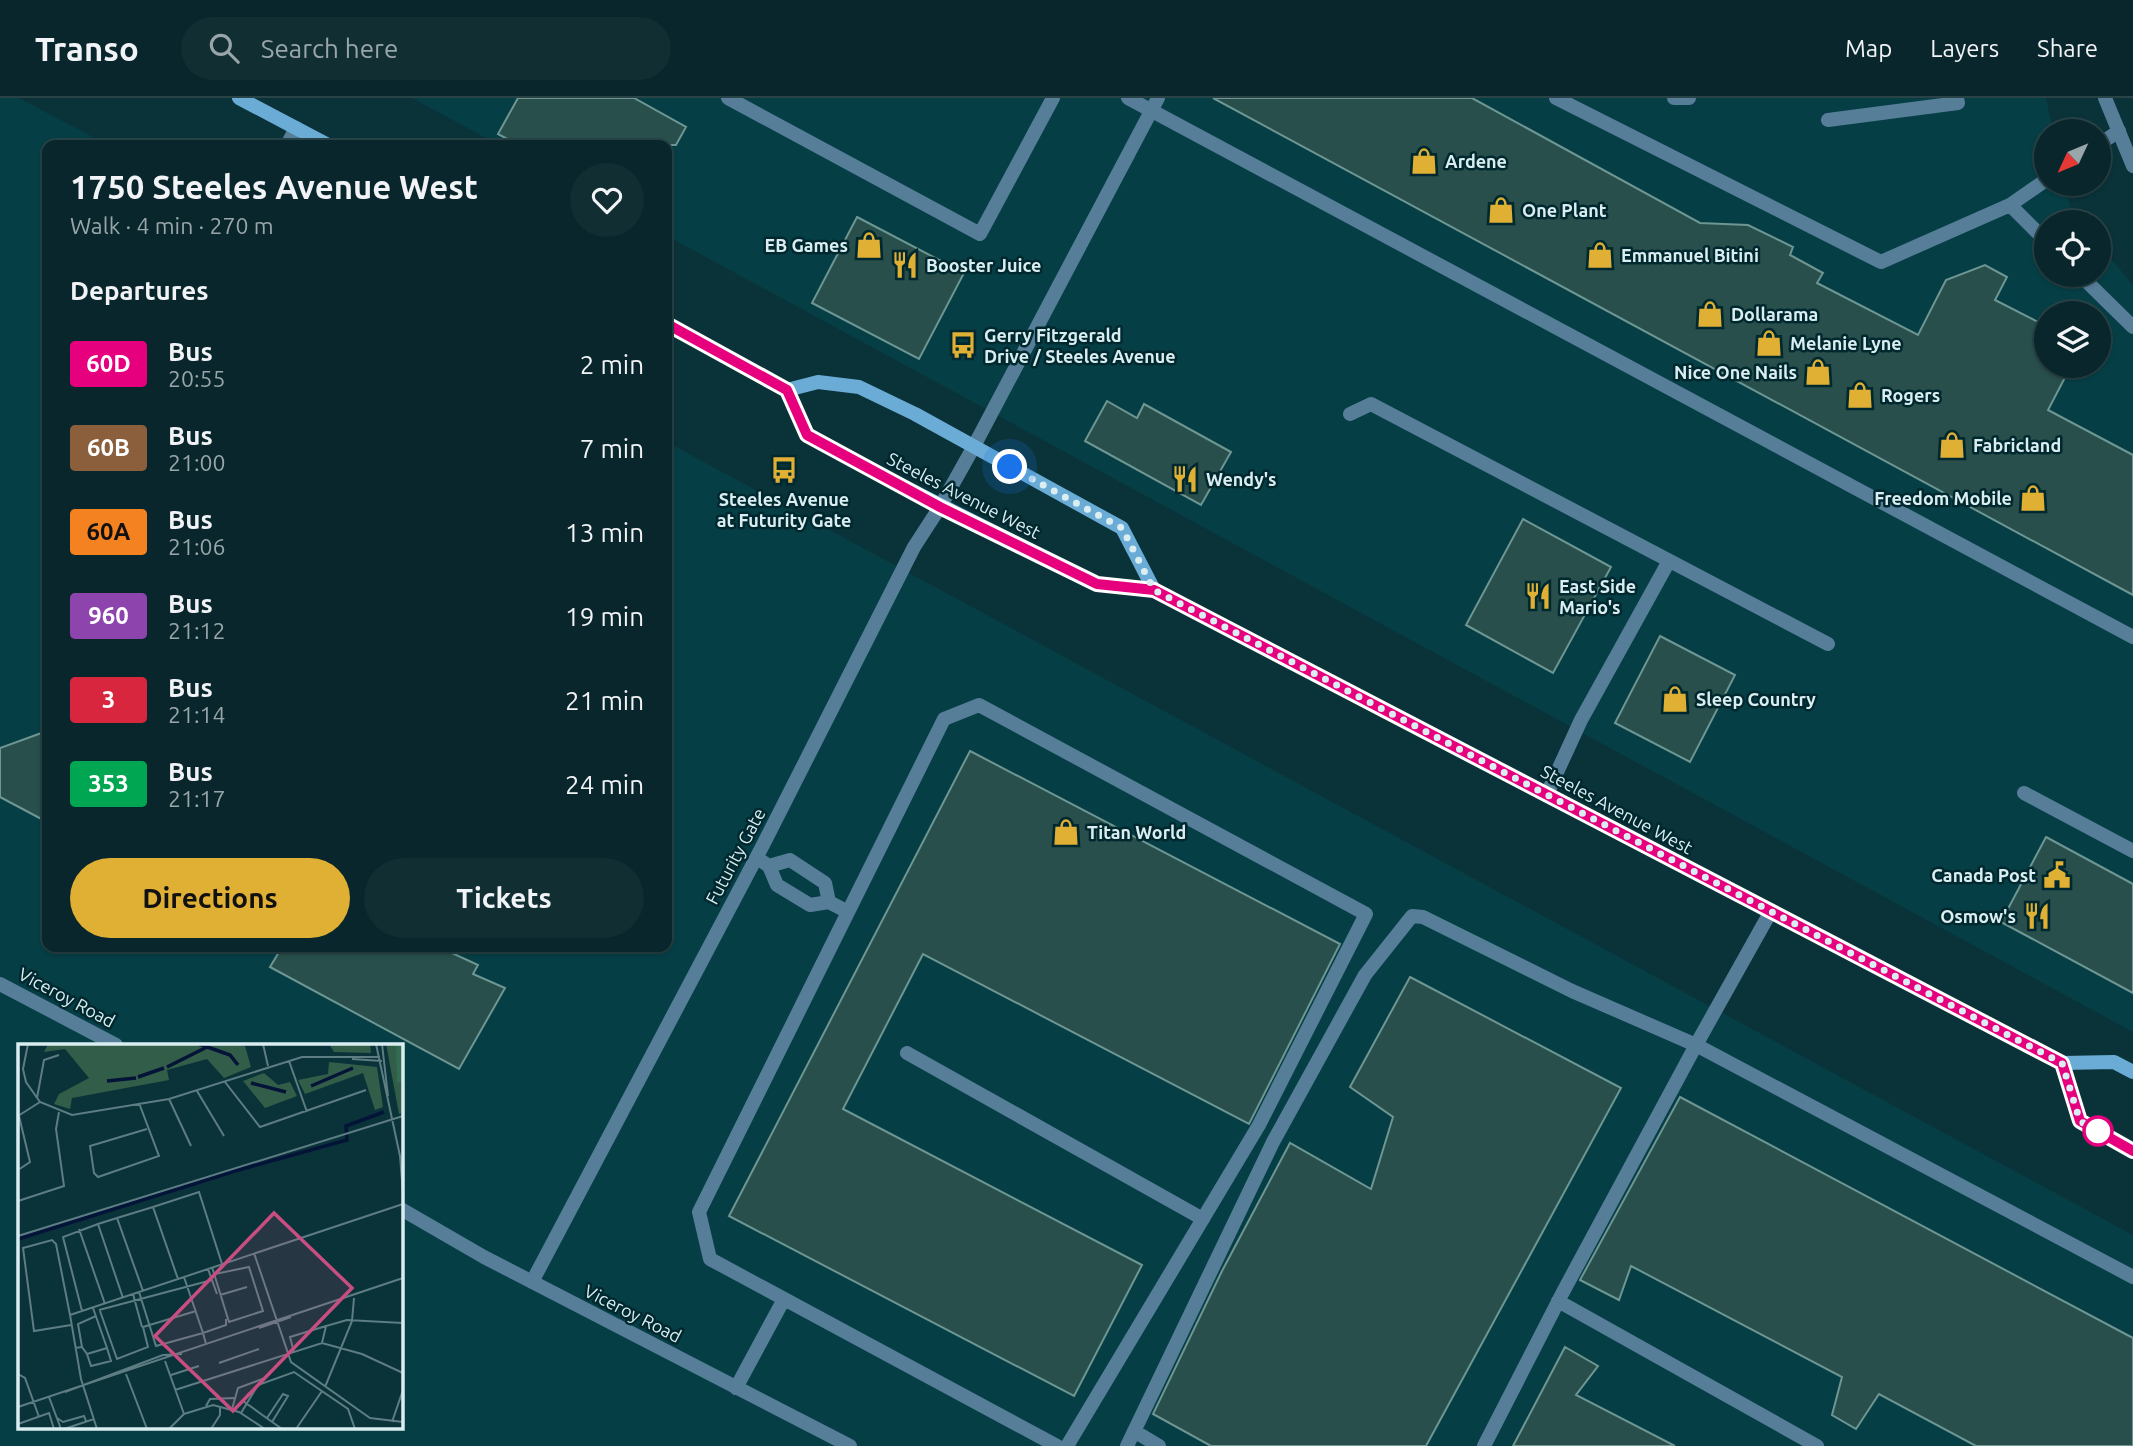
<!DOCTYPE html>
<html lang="en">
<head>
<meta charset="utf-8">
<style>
  :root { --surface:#08262b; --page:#112e33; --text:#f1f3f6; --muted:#98a5a9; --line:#294347; --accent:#dfb034 }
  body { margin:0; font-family:Ubuntu,sans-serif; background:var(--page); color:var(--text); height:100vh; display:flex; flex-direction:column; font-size:26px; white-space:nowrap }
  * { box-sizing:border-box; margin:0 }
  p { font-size:23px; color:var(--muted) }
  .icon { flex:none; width:38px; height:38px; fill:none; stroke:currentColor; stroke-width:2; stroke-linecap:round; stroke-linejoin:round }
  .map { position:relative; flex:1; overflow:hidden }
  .side { position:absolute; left:42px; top:42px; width:630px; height:812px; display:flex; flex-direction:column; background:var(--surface); border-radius:14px; box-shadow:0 2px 5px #0004,0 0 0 2px var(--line) }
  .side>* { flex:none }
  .badge { padding:0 14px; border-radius:5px; font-size:24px; line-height:46px }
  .needle { width:46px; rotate:226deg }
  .buttons { position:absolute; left:2034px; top:21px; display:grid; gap:14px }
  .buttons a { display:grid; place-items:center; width:77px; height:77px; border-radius:50%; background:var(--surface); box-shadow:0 2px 5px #0004,0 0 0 2px var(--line); font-size:35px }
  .you { position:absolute; width:35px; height:35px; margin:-18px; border:5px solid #fff; border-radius:50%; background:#1a73e8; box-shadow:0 0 0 10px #1a73e833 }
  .map>.badge { position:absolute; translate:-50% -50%; box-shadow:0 0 0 4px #fff }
  h2 { padding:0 28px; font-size:26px; line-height:63px }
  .round { display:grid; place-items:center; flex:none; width:74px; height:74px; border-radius:37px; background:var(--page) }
  .head { display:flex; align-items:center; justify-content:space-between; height:119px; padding:0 28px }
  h1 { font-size:33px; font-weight:700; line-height:52px }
  .primary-button { display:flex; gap:14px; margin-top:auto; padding:14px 28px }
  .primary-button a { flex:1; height:80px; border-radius:42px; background:var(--accent); color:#111; font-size:28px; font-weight:700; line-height:80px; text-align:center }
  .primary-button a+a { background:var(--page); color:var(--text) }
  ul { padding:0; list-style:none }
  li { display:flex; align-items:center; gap:21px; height:84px; padding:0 28px }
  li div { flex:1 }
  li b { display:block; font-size:26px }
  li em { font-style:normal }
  li .badge { min-width:77px; font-weight:700; text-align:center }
  header { display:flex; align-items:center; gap:42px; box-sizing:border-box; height:98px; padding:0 35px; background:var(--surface); border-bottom:2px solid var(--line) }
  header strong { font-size:33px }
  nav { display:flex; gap:38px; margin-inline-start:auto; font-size:24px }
  .search { width:490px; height:63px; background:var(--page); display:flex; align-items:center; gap:18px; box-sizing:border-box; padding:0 24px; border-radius:38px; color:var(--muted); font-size:26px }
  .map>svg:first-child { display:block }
  .built { fill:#063e46; fill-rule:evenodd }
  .building { fill:#284f4b; stroke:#6e9692; stroke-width:2 }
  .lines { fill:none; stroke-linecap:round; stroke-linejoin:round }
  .service { stroke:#567e98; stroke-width:14 }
  .minor { stroke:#567e98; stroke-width:14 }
  .secondary { stroke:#6aacd6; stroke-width:14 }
  .line-casing { stroke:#fff; stroke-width:16 }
  .line { stroke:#e6007e; stroke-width:10 }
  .walk { stroke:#daeef2; stroke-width:7; stroke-dasharray:0 12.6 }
  .stop-dot { fill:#fff; stroke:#e6007e; stroke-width:3.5 }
  .labels { text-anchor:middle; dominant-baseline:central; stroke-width:5; stroke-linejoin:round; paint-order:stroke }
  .poi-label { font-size:18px; font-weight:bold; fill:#daeef2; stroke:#00282f; text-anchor:start }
  .street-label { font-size:18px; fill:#daeef2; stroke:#00282f }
  .inset-river { fill:none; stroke:#041338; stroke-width:3.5 }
  .inset-road { fill:none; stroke:#5d7d83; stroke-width:2 }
  .view { fill:#c84e81; fill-opacity:0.15; stroke:#c84e81; stroke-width:3.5 }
  .inset-edge { fill:none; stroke:#daeef2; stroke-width:3.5 }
</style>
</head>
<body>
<header>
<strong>Transo</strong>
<div class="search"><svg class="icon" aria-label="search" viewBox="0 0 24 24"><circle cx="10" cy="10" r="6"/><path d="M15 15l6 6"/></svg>Search here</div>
<nav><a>Map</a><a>Layers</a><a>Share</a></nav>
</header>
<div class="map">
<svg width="2133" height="1348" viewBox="0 0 2133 1348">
  <rect width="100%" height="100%" fill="#0a3239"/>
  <path class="built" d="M 0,0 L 19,0 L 108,47 L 47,47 L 47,849 L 667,849 L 667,344 L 2133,1137 L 2133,1348 L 0,1348 ZM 19,947 L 401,947 L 401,1329 L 19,1329 Z
    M 412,0 L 2046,0 L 2053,33 L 2046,33 L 2046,86 L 2065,86 L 2071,111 L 2082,124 L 2046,124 L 2046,177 L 2098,177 L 2098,145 L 2133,187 L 2133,934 L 667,138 L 667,47 L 499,47 ZM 2046,215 L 2098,215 L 2098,268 L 2046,268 Z"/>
  <path class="building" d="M 518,0 L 634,0 L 686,29 L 676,47 L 519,47 L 498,36 Z
    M 1213,0 L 1472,0 L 1700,125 L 1748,127 L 1793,149 L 1790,157 L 1823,175 L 1817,185 L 1918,237 L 1946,182 L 1985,167 L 2007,179 L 1995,202 L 2046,228 L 2046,268 L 2071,268 L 2048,312 L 2133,357 L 2133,497 Z
    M 857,119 L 964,175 L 919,261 L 812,205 Z
    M 1107,303 L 1137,320 L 1144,306 L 1231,354 L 1201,407 L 1085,343 Z
    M 1523,421 L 1611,469 L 1553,575 L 1466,527 Z
    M 1660,538 L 1735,577 L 1690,664 L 1615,625 Z
    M 47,633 L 47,724 L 0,699 L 0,650 Z
    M 970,653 L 1340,846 L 1249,1026 L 923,856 L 843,1011 L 1142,1167 L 1074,1298 L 729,1118 Z
    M 2046,739 L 2133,786 L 2133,895 L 2001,824 Z
    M 282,849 L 439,849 L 478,867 L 473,876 L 505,890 L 459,971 L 270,869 Z
    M 1410,879 L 1621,990 L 1426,1348 L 1211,1348 L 1153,1316 L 1222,1173 L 1290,1045 L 1371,1091 L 1393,1019 L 1350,989 Z
    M 1680,999 L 2133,1240 L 2133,1348 L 1976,1348 L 1879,1296 L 1856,1331 L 1832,1317 L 1842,1279 L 1631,1168 L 1619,1202 L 1580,1182 Z
    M 1565,1249 L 1598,1268 L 1576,1297 L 1675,1348 L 1513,1348 Z"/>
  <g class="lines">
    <path class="service" d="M 728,0 L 980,136 L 1053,0
      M 1128,0 L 2133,539
      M 1556,0 L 1881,164 L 2010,107 L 2046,82
      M 1674,0 L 1689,0
      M 1828,22 L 1958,5 L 1957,0
      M 287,47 L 296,30
      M 2098,47 L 2119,33
      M 2010,107 L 2046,143
      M 2080,177 L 2133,229
      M 1350,316 L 1371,306 L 1828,546
      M 2024,695 L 2133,753
      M 1547,696 L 1581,622 L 1669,463
      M 763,764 L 769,768 L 790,762 L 825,785 L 829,804
      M 769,768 L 777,787 L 810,807 L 829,804 L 848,814
      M 1771,813 L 1696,947 L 2133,1179
      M 907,955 L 1203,1121
      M 1558,1203 L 1817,1348
      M 736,1290 L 784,1201
      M 1134,1333 L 1159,1348
      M 1057,1348 L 710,1161 L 699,1114 L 944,621 L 979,607 L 1366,816 L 1259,1027 L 1067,1348
      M 1127,1348 L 1273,1044 L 1365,877 L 1412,818 L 1423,819 L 1572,893 L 1696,947 L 1563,1194 L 1484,1348"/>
    <path class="minor" d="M 2105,0 L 2133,68
      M 0,886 L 116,947
      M 401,1111 L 484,1159 L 850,1348
      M 532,1184 L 763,747 L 914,449 L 940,409 L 973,350 L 1158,0"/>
    <path class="secondary" d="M 239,0 L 328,47
      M 667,226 L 787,292 L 807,336 L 879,376 L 1097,486 L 1154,492 L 2062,965 L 2114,964 L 2133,974
      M 787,292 L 818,284 L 859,289 L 915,316 L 1122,430 L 1154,492
      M 2062,965 L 2080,1023 L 2133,1053"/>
  </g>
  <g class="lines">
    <defs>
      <path id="line" d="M 667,226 L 787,292 L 807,337 L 855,363 L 940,409 L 1097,486 L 1154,492 L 2062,965 L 2080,1023 L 2133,1053"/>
    </defs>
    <use href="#line" class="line-casing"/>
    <use href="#line" class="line"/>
    <path class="walk" d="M 1010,369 L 1122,430 L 1154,492 L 2062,965 L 2080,1023 L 2098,1033"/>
  </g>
  <defs>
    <symbol id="shop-bare" viewBox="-9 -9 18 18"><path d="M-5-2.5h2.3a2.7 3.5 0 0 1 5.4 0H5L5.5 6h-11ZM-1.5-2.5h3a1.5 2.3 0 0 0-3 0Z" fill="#dfb034" stroke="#00282f" stroke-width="2.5" paint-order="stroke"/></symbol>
    <symbol id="restaurant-bare" viewBox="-9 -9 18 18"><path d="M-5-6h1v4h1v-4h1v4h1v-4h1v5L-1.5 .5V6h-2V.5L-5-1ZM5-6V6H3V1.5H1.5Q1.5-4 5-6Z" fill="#dfb034" stroke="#00282f" stroke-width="2.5" paint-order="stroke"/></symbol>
    <symbol id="bus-bare" viewBox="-9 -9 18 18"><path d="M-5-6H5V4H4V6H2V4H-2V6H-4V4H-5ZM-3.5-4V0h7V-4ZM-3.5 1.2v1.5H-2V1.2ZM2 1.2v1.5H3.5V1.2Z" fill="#dfb034" stroke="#00282f" stroke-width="2.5" paint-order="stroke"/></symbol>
    <symbol id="civic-bare" viewBox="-9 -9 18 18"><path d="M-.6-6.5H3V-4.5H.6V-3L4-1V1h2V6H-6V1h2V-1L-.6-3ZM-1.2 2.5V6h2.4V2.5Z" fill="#dfb034" stroke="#00282f" stroke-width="2.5" paint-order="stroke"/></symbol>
  </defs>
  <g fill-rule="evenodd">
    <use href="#shop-bare" x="1405" y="44" width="38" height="38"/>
    <use href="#shop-bare" x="1482" y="93" width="38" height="38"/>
    <use href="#shop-bare" x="850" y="128" width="38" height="38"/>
    <use href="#shop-bare" x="1581" y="138" width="38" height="38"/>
    <use href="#restaurant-bare" x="886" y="148" width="38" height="38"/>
    <use href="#shop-bare" x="1691" y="197" width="38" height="38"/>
    <use href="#shop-bare" x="1750" y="226" width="38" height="38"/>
    <use href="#bus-bare" x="944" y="228" width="38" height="38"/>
    <use href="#shop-bare" x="1799" y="255" width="38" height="38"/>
    <use href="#shop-bare" x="1841" y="278" width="38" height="38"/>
    <use href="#shop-bare" x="1933" y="328" width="38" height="38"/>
    <use href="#bus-bare" x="765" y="353" width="38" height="38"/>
    <use href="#restaurant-bare" x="1166" y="362" width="38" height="38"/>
    <use href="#shop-bare" x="2014" y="381" width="38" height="38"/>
    <use href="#restaurant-bare" x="1519" y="479" width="38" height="38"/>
    <use href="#shop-bare" x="1656" y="582" width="38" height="38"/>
    <use href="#shop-bare" x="1047" y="715" width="38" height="38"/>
    <use href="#civic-bare" x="2038" y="758" width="38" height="38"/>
    <use href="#restaurant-bare" x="2018" y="799" width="38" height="38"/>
  </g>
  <circle class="stop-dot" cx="2098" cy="1033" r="14"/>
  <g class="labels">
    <g class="poi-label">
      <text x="1445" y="63">Ardene</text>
      <text x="1522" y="112">One Plant</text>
      <text x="848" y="147" text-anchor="end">EB Games</text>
      <text x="1621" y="157">Emmanuel Bitini</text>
      <text x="926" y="167">Booster Juice</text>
      <text x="1731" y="216">Dollarama</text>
      <text x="984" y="237">Gerry Fitzgerald<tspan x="984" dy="21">Drive / Steeles Avenue</tspan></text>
      <text x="1790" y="245">Melanie Lyne</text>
      <text x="1797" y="274" text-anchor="end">Nice One Nails</text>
      <text x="1881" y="297">Rogers</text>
      <text x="1973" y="347">Fabricland</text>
      <text x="1206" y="381">Wendy's</text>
      <text x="2012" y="400" text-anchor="end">Freedom Mobile</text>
      <text x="784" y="401" text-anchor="middle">Steeles Avenue<tspan x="784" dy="21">at Futurity Gate</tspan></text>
      <text x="1559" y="488">East Side<tspan x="1559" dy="21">Mario's</tspan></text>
      <text x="1696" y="601">Sleep Country</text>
      <text x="1087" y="734">Titan World</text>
      <text x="2036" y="777" text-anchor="end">Canada Post</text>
      <text x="2016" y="818" text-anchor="end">Osmow's</text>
    </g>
    <g class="street-label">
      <text transform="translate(964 397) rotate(27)">Steeles Avenue West</text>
      <text transform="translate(1617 711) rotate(28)">Steeles Avenue West</text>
      <text transform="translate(735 758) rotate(-62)">Futurity Gate</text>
      <text transform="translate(67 899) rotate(28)">Viceroy Road</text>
      <text transform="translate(633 1215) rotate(27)">Viceroy Road</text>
    </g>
  </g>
  <g transform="translate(18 946)">
    <rect width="385" height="385" fill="#0a3239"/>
    <path d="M 30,0 L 216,0 L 227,2 L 233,23 L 206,34 L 189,15 L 149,26 L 151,36 L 54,54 L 52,65 L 36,60 L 41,50 L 71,34 L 47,5 L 26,8 ZM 311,0 L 352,0 L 353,9 L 316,8 ZM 368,0 L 385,0 L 385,69 L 381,70 ZM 311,18 L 359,23 L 365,63 L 357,66 L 345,29 L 287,50 L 280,36 L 310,30 ZM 246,29 L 260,41 L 272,38 L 279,52 L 247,64 L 225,37 Z" fill="#325d48"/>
    <path d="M 378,0 L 385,0 L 385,37 L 379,39 Z" fill="#326c52"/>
    <path class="inset-river" d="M 181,0 L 212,11 L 220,21M 149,23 L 189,3M 120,33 L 146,24M 89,37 L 118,34M 233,39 L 268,48M 293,42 L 335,24M 0,195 L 217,127 L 329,96 L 328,82 L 366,68"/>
    <path class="inset-road" d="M 10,0 L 5,25 L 8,38 L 22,58 L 54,71 L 151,55 L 284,13 L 362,13M 245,0 L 250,22M 358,0 L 382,112 L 385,149M 364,0 L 370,52M 334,15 L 364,17M 271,17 L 289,68M 207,38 L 242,83 L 348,46M 179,47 L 206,92M 19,54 L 26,16 L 41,11M 151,55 L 173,102M 121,59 L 141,112 L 80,133 L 76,129 L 72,102 L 129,85M 0,72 L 22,58M 0,126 L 12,118 L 1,72M 0,157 L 46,142 L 38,85 L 41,68M 135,163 L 181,148 L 204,220M 99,174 L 135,163 L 160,235M 61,185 L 87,260M 0,192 L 385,72M 236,209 L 273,318 L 352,374 L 385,378M 194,223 L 211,278 L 245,267 L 231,223 L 197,230M 190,225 L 199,250M 166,233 L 185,289 L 208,281 L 208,275M 121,248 L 138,302 L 185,289 L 188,300M 115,250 L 124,283M 202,251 L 229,243M 105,254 L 80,180 L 99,174 L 125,247M 75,264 L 89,304M 81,266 L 194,236M 64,267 L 45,193 L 80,180M 82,267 L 99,315 L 130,303 L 125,283 L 178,267M 52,271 L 38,200 L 34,196 L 5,204 L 16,287 L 53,281M 241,284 L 273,273M 304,299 L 308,282 L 329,276 L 385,279M 64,303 L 60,280 L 78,272M 57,304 L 64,303 L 69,310 L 89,304 L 93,317 L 73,322 L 69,310M 276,308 L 272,293 L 308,282M 147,317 L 166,370M 201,319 L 241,305M 0,330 L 7,334 L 21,373M 108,330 L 129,385M 153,331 L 181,322M 307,343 L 334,277 L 336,254M 157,346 L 304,299 L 344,310 L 385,329M 47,348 L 145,311 L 164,310M 231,349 L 225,357 L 264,385M 31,353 L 43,385M 188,362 L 192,355 L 216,354M 0,363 L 385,234M 214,365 L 220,344 L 247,334M 223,369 L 240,341 L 276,328 L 330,365 L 337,385M 39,374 L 45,378 L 66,372 L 68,377M 249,374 L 265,350 L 270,352 L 254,378M 374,378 L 385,346M 0,380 L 31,369 L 36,385M 46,385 L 76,375M 79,385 L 63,335 L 52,271 L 385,160M 151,385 L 166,370 L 195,361 L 221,368 L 247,385M 193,385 L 202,371 L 202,362M 278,385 L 304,347"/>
    <path class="view" d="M 256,169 L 334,244 L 215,367 L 137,292 Z"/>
    <rect width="385" height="385" class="inset-edge"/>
  </g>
</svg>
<div class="buttons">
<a><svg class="needle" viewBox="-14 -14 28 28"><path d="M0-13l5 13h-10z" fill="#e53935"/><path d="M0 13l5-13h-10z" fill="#98a5a9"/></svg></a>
<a><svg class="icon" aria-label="locate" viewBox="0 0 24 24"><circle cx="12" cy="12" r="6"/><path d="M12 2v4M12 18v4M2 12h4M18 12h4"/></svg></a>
<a><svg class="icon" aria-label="layers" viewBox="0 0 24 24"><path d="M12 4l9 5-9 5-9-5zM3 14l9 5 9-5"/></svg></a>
</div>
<div class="you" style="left:1010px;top:369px"></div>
<section class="side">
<div class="head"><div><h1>1750 Steeles Avenue West</h1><p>Walk · 4 min · 270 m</p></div><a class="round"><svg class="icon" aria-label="heart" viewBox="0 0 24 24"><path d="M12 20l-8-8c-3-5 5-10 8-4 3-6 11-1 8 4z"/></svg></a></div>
<h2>Departures</h2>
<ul>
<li><span class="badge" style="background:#e6007e;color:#fff">60D</span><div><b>Bus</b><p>20:55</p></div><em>2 min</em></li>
<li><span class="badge" style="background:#8b5e3c;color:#fff">60B</span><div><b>Bus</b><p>21:00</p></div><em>7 min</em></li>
<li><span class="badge" style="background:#f58220;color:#111">60A</span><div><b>Bus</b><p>21:06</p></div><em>13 min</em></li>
<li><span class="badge" style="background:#8e44ad;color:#fff">960</span><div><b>Bus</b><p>21:12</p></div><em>19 min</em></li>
<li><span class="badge" style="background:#d7263d;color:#fff">3</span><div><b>Bus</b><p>21:14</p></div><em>21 min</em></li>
<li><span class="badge" style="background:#00a651;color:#fff">353</span><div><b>Bus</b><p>21:17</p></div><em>24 min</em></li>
</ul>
<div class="primary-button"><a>Directions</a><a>Tickets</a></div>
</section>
</div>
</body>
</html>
